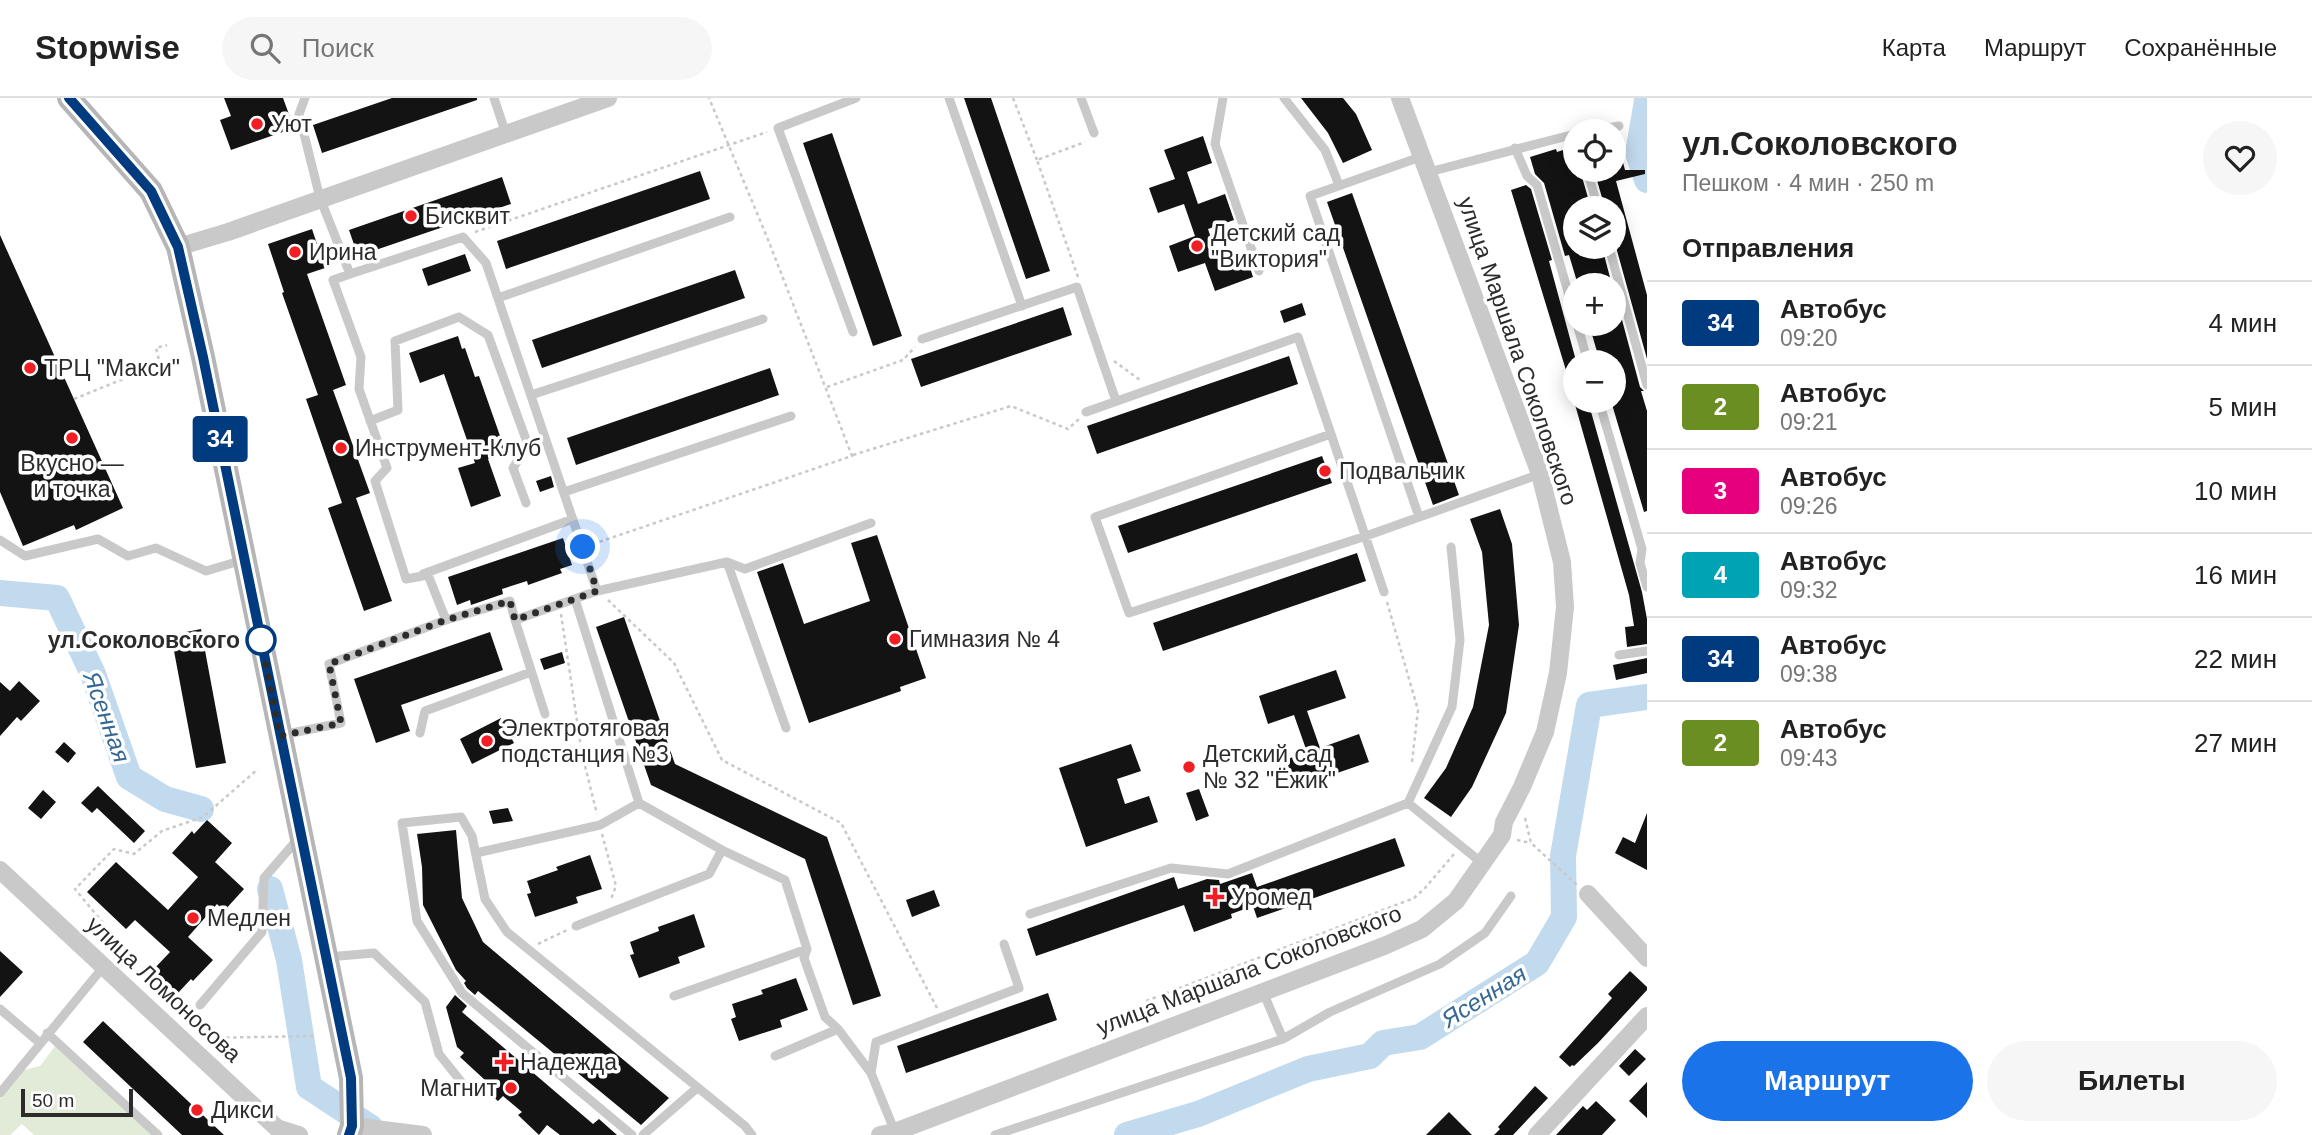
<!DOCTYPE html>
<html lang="ru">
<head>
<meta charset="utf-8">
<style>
  :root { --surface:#fff; --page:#f6f6f6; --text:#222; --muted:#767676; --line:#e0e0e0; --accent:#1a73e8 }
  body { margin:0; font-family:Helvetica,sans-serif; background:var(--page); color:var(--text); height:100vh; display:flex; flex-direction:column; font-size:26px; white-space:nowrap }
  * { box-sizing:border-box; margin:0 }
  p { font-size:23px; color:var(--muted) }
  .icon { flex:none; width:38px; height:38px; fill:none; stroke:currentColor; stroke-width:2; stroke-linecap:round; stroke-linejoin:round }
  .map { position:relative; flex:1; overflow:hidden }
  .details { display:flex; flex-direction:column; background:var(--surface); width:665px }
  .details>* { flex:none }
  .badge { padding:0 14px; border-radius:5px; font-size:24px; line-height:46px }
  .buttons { position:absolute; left:1563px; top:21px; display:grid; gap:14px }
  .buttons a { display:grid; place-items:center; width:63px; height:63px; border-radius:50%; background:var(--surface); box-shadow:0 4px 18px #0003; font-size:35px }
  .scale { position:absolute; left:21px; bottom:18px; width:112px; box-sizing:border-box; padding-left:7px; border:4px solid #2c2c2c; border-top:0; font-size:19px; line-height:24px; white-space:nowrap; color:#2c2c2c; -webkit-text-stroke:5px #fff; paint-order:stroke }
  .you { position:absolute; width:35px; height:35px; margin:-18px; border:5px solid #fff; border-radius:50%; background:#1a73e8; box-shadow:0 0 0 10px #1a73e833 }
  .map>.badge { position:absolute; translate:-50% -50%; box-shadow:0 0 0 4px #fff }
  h2 { padding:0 35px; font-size:26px; line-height:63px }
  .round { display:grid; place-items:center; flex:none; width:74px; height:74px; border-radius:37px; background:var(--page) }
  .head { display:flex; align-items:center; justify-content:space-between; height:119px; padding:0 35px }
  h1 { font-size:33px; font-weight:600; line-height:52px }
  .cta { display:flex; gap:14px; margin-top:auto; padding:14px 35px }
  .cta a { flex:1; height:80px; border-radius:42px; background:var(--accent); color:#fff; font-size:28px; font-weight:600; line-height:80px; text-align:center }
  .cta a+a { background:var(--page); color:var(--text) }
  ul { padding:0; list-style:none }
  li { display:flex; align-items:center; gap:21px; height:84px; padding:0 35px; border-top:2px solid var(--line) }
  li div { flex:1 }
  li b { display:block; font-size:26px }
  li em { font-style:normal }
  li .badge { min-width:77px; font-weight:700; text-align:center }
  header { display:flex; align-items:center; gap:42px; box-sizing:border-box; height:98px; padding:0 35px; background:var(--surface); border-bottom:2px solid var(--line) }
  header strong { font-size:33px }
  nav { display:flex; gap:38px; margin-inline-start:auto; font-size:24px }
  .search { width:490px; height:63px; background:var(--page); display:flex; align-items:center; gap:18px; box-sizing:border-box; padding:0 24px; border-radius:38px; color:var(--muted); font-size:26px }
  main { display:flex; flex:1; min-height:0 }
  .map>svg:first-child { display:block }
  .green { fill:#e1ebd8 }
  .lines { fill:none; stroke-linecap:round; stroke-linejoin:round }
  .river { stroke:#c2daed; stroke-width:26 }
  .building { fill:#131313 }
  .path { stroke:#c9c9c9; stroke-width:2.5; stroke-dasharray:3.5 3.5; stroke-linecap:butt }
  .service { stroke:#c9c9c9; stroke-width:9 }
  .minor { stroke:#c9c9c9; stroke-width:18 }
  .secondary { stroke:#b6b6b6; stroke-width:24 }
  .tram { stroke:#818181; stroke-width:2 }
  .line-casing { stroke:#fff; stroke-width:16 }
  .line { stroke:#003b80; stroke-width:10 }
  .walk { stroke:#2c2c2c; stroke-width:7; stroke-dasharray:0 12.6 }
  .poi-dot { fill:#f11f23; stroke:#fff; stroke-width:2.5 }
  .stop-dot { fill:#fff; stroke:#003b80; stroke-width:3.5 }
  .labels { text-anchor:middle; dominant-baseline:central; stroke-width:7; stroke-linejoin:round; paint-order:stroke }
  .poi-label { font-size:23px; fill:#2c2c2c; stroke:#fff; text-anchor:start }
  .street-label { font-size:23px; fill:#2c2c2c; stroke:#fff }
  .stop-label { font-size:23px; font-weight:bold; fill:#2c2c2c; stroke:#fff; text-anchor:end }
  .water-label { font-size:24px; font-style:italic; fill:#356993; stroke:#fff }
</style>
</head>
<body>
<header>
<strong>Stopwise</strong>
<div class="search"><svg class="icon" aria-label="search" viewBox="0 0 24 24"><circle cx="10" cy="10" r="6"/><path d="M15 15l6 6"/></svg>Поиск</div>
<nav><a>Карта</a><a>Маршрут</a><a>Сохранённые</a></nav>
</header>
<main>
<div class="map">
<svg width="1647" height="1037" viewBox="0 0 1647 1037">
  <rect width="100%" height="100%" fill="#fff"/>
  <path class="green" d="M 56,947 L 153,1037 L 34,1037 L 22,1026 L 10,1037 L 0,1037 L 0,1001 L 24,972 L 40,968 Z"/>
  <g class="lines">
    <path class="river" d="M 1647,3 L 1638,55 L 1647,82
      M 0,495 L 57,500 L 93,576 L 129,679 L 165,701 L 201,711
      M 270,791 L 289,862 L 309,989 L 370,1029
      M 1127,1037 L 1198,1016 L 1308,971 L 1370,958 L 1383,945 L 1420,939 L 1537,865 L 1564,819 L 1563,758 L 1589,607 L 1647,599"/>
  </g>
  <path class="building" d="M 224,0 L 283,0 L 294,30 L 231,52 L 220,22 L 231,18 Z
    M 392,0 L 477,0 L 477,2 L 322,55 L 313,27 Z
    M 964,0 L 991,0 L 1050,173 L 1026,181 Z
    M 1301,0 L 1343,0 L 1356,16 L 1372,52 L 1343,65 L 1328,35 Z
    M 832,35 L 902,238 L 873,248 L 803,45 Z
    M 1203,38 L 1212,65 L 1187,74 L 1198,106 L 1225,96 L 1234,122 L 1208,131 L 1219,164 L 1245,154 L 1253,179 L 1215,193 L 1205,165 L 1178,174 L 1169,148 L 1195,138 L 1184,106 L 1158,115 L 1149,90 L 1175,81 L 1164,52 Z
    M 1614,45 L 1618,45 L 1625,72 L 1645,72 L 1645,76 L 1616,83 L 1647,197 L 1647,261 L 1616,149 L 1620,149 L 1614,126 L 1614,110 L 1605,110 L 1594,72 L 1614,72 Z
    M 1569,50 L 1573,63 L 1575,62 L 1575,72 L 1580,72 L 1591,110 L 1575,110 L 1575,149 L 1602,149 L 1612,187 L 1578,187 L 1569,157 L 1565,158 L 1544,85 L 1535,76 L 1530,59 L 1556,51 L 1557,54 Z
    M 700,73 L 710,101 L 506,171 L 497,143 Z
    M 502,79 L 511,106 L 358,158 L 349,132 Z
    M 1526,87 L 1531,91 L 1552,162 L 1549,163 L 1575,259 L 1575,292 L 1572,292 L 1511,92 Z
    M 1352,95 L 1459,397 L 1433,407 L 1327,104 Z
    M 312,131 L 325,170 L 307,176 L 346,287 L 333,292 L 370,395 L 356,400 L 392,503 L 364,513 L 328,410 L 342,405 L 306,301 L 318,297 L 282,195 L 284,194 L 268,146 Z
    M 0,137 L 123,410 L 76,432 L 74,427 L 23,448 L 0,394 Z
    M 465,156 L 471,173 L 428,188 L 422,171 Z
    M 735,172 L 745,200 L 542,270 L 532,242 Z
    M 1614,192 L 1640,289 L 1644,293 L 1641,293 L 1647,313 L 1647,413 L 1644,414 L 1611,303 L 1614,303 L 1614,264 L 1600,264 L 1589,226 L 1614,226 Z
    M 1302,205 L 1306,217 L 1284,225 L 1280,213 Z
    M 1063,209 L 1072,237 L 921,289 L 911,261 Z
    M 458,238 L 462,251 L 465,250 L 475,279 L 479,278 L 506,355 L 488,361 L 501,398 L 471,409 L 458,370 L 475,365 L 444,276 L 420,285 L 409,255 Z
    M 1289,258 L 1298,286 L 1097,356 L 1087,328 Z
    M 770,270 L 779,297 L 576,367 L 567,340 Z
    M 1574,303 L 1588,303 L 1642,494 L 1647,521 L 1647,546 L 1627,549 L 1625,529 L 1634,528 L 1629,497 Z
    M 1322,358 L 1332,385 L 1128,455 L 1118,428 Z
    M 551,378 L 554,389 L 540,394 L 536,383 Z
    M 1500,411 L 1512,446 L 1519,527 L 1506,615 L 1472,689 L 1451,719 L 1424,700 L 1446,670 L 1473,609 L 1489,527 L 1482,454 L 1470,421 Z
    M 877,437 L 926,580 L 900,589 L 901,593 L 809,625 L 757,474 L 783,465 L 804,526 L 870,503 L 851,445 Z
    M 563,440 L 572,467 L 560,471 L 562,475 L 528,487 L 527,483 L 502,491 L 503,496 L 471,507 L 470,502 L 457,507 L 448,479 Z
    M 1357,455 L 1366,483 L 1163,553 L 1153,525 Z
    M 624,519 L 675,666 L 827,739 L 881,898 L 853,907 L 805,761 L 651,687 L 596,529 Z
    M 201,531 L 226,665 L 196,670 L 171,537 Z
    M 490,534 L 503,572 L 401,607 L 410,633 L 376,645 L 354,581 Z
    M 562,554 L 565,565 L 544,572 L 540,561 Z
    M 1647,560 L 1647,575 L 1616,582 L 1613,567 Z
    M 1336,572 L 1346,600 L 1307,613 L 1320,650 L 1359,636 L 1369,664 L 1291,691 L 1282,663 L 1307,654 L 1294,617 L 1268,626 L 1259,598 Z
    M 19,583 L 40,603 L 21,623 L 17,619 L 0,638 L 0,584 L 10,593 Z
    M 501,620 L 514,645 L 472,666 L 460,641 Z
    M 64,644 L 76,655 L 68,665 L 55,654 Z
    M 1131,646 L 1141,673 L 1117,681 L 1125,706 L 1149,698 L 1158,724 L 1086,749 L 1059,670 Z
    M 98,688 L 145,733 L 134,745 L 97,710 L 92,715 L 81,705 Z
    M 1199,691 L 1209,718 L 1196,723 L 1186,695 Z
    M 43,692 L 56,704 L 41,721 L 28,710 Z
    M 508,710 L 513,723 L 493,726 L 489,713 Z
    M 1647,715 L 1647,772 L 1615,755 L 1623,739 L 1635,745 Z
    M 207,722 L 232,745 L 215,764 L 244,791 L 224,813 L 217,806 L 188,839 L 213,862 L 193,883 L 191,881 L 178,895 L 153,872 L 170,854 L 135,822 L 126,831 L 87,794 L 116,764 L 168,812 L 198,779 L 172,755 L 192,733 L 194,736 Z
    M 456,732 L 462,800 L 483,844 L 669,1000 L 641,1027 L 478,893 L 475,897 L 467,890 L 464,885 L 466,883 L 456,872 L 423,807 L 422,769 L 417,736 Z
    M 1395,740 L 1405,768 L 1257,820 L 1253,808 L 1231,816 L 1232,820 L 1194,834 L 1184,807 L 1036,858 L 1027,831 L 1174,779 L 1178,791 L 1207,781 L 1219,782 L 1220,786 L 1252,775 L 1257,789 Z
    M 590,757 L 602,791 L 576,799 L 578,805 L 535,819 L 527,796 L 531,795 L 527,783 L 558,772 L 556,769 Z
    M 934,792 L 940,808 L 912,819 L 906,802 Z
    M 694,816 L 705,849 L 678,859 L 680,865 L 639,880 L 630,857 L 634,856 L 630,844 L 659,833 L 658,829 Z
    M 0,853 L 23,874 L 0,899 Z
    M 1630,873 L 1647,889 L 1647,892 L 1598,945 L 1574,968 L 1572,967 L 1570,969 L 1559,959 L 1612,900 L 1608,896 Z
    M 796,880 L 808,912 L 780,922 L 782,929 L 739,943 L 731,921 L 736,919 L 732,906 L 763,896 L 761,892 Z
    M 1048,895 L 1057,922 L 906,975 L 897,948 Z
    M 455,897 L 467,908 L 462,914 L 593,1026 L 599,1021 L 617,1037 L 560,1037 L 547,1027 L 539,1037 L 518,1017 L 522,1014 L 503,998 L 498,1003 L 481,989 L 486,983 L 460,959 L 464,955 L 457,949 L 446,909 Z
    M 103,923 L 224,1037 L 182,1037 L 83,944 Z
    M 1635,951 L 1646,961 L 1629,978 L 1619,968 Z
    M 1647,984 L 1647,1020 L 1629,1003 Z
    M 1535,988 L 1548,1000 L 1513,1037 L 1494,1037 L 1500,1031 L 1498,1029 Z
    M 1596,1003 L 1616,1022 L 1602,1037 L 1556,1037 L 1583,1008 L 1587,1012 Z
    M 1449,1014 L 1472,1037 L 1426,1037 Z"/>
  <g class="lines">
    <path class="path" d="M 1013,0 L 1037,62
      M 475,134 L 767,34
      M 1078,179 L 1037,62 L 1085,44
      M 1114,263 L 1140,282
      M 827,289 L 903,262 L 915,249
      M 74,301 L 160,266 L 156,250 L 167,247
      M 853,357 L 1011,308 L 1068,331 L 1079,321
      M 593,446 L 852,358 L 769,144 L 709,0
      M 608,502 L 674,565 L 722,662 L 841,725 L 937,910
      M 1387,504 L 1418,612 L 1412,664
      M 561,516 L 582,656 L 597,716
      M 1525,720 L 1531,745 L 1577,787
      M 602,736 L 616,788 L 611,801
      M 1517,742 L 1531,745
      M 538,846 L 567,832
      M 112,853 L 118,843 L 75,791 L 114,751 L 134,756 L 162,733 L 203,719 L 258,671
      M 1146,903 L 1414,800 L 1425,790 L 1454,756
      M 205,940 L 314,938"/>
    <path class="service" d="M 305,0 L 299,16 L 320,100 L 350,176 L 463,139 L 486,165 L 597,493
      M 494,0 L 506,36
      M 949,0 L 1022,208
      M 1081,0 L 1094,35
      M 1223,0 L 1215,46 L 1259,173
      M 1284,0 L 1325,52 L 1339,87
      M 1590,33 L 1619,28
      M 1515,50 L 1527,78 L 1537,87 L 1575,218
      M 1587,72 L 1598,110
      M 1429,74 L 1575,36
      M 1609,149 L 1647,287
      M 498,200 L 730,119
      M 1577,226 L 1588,264
      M 853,234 L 778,30 L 856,0
      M 922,241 L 1077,189 L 1116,303
      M 531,297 L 763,221
      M 1599,303 L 1642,451 L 1640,465 L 1647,489
      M 1086,314 L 1298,239 L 1331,336 L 1095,419 L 1129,515 L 1366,438 L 1540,376
      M 370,323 L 398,312 L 395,243 L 459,219 L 488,237 L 528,347 L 513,370 L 526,405
      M 1331,336 L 1384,494
      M 564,394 L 791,318
      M 1419,419 L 1310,98 L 1423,58
      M 0,442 L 25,458 L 98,441 L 128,458 L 156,450 L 206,473 L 243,462
      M 727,464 L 786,630
      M 423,476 L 573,421
      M 575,501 L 639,705 L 722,752 L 785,782 L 807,851 L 804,860 L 825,919 L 838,931 L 871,975
      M 446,522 L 510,503 L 515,522
      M 1619,557 L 1647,553
      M 545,616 L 515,522 L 597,493 L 727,464 L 745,471 L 871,425
      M 420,635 L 425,613 L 531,574
      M 282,637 L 341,625 L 329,566 L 446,522 L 428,477 L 406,481 L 375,383 L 387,370 L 359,291 L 361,259 L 333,182 L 350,176
      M 1408,705 L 1482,765
      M 476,755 L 600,727 L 639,705
      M 1030,816 L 1171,770 L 1228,776 L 1408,705 L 1452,609 L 1460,542 L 1451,449
      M 576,828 L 709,776 L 722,752
      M 328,859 L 374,855 L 425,904 L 439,956 L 467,991
      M 674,898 L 807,851
      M 200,907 L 262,834 L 264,780 L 297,742
      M 0,911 L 40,945
      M 47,935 L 158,1037
      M 1283,941 L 1330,914 L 1440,866 L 1485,835 L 1511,798
      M 775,958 L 838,931
      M 0,995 L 104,868
      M 895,1034 L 871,975 L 876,944 L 1019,890 L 1004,846
      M 632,1037 L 462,895 L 417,823 L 402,725 L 461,719 L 472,738 L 485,801 L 507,834 L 745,1028 L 752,1037
      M 643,1037 L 697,990
      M 995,1037 L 1283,941 L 1263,894"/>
    <path class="minor" d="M 178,149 L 228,134 L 608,0
      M 0,772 L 277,1030 L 299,1037
      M 1588,796 L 1647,860
      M 352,1028 L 423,1037
      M 880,1037 L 895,1034 L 1384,848 L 1422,831 L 1456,803 L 1502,737 L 1504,724 L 1522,689 L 1545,634 L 1558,575 L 1565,509 L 1562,464 L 1540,376 L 1400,0
      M 1537,1037 L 1647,918"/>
    <path class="secondary" d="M 69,0 L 151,93 L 178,149 L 203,259 L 351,980 L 352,1028 L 349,1037"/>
    <path class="tram" d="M 64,0 L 147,94 L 173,152 L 199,258 L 348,980 L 350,1025 L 348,1037
      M 200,220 L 223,323"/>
  </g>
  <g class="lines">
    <defs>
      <path id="line" d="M 69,0 L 151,93 L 178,149 L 203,259 L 351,980 L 352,1028 L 349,1037"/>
    </defs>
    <use href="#line" class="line-casing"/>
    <use href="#line" class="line"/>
    <path class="walk" d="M 261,542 L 280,638 L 341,625 L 329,566 L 446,522 L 510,503 L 515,522 L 597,493 L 583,449"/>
  </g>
  <g class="poi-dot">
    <circle cx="257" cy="26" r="7"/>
    <circle cx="411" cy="118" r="7"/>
    <circle cx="1197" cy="148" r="7"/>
    <circle cx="295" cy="154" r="7"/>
    <circle cx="30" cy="270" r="7"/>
    <circle cx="72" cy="340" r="7"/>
    <circle cx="341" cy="350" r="7"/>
    <circle cx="1325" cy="373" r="7"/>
    <circle cx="895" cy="541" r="7"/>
    <circle cx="487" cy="643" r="7"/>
    <circle cx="1189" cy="669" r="7"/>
    <path d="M1211.5 788.5h7v7h7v7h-7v7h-7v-7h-7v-7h7z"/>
    <circle cx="193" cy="820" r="7"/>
    <path d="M500.5 953.5h7v7h7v7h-7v7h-7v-7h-7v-7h7z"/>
    <circle cx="511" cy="990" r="7"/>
    <circle cx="197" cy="1012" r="7"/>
  </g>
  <circle class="stop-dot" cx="261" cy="542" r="14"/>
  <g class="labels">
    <g class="poi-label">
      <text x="271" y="26">Уют</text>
      <text x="425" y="118">Бисквит</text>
      <text x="1211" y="135">Детский сад<tspan x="1211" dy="26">"Виктория"</tspan></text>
      <text x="309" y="154">Ирина</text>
      <text x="44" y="270">ТРЦ "Макси"</text>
      <text x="355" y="350">Инструмент-Клуб</text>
      <text x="72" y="365" text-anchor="middle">Вкусно —<tspan x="72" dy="26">и точка</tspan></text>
      <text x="1339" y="373">Подвальчик</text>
      <text x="909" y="541">Гимназия № 4</text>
      <text x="501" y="630">Электротяговая<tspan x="501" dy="26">подстанция №3</tspan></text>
      <text x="1203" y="656">Детский сад<tspan x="1203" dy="26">№ 32 "Ёжик"</tspan></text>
      <text x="1231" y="799">Уромед</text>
      <text x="207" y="820">Медлен</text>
      <text x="520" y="964">Надежда</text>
      <text x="497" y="990" text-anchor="end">Магнит</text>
      <text x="211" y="1012">Дикси</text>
    </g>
    <g class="street-label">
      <text transform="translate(1518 253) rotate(71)">улица Маршала Соколовского</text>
      <text transform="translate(1249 872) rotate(-21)">улица Маршала Соколовского</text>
      <text transform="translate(164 891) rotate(43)">улица Ломоносова</text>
    </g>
    <g class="stop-label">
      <text x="240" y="542">ул.Соколовского</text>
    </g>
    <g class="water-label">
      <text transform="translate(107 619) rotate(70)">Ясенная</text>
      <text transform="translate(1484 898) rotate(-32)">Ясенная</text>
    </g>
  </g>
</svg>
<div class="buttons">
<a><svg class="icon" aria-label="locate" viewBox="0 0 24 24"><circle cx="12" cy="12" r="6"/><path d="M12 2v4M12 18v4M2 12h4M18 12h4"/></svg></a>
<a><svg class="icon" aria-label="layers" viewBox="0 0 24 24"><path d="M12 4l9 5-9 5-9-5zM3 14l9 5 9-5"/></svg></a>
<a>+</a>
<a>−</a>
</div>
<div class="scale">50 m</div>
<div class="you" style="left:583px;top:449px"></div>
<b class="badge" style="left:220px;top:341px;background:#003b80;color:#fff">34</b>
</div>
<section class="details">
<div class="head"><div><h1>ул.Соколовского</h1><p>Пешком · 4 мин · 250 m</p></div><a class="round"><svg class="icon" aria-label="heart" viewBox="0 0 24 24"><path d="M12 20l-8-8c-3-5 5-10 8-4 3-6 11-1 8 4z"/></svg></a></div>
<h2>Отправления</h2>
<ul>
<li><span class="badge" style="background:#003b80;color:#fff">34</span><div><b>Автобус</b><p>09:20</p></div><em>4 мин</em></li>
<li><span class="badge" style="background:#6b8e23;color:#fff">2</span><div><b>Автобус</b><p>09:21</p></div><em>5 мин</em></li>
<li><span class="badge" style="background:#e6007e;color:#fff">3</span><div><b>Автобус</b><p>09:26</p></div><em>10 мин</em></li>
<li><span class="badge" style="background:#00a3b4;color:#fff">4</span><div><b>Автобус</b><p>09:32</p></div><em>16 мин</em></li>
<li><span class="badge" style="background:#003b80;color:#fff">34</span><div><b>Автобус</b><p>09:38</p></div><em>22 мин</em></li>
<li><span class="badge" style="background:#6b8e23;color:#fff">2</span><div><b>Автобус</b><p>09:43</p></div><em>27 мин</em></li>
</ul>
<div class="cta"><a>Маршрут</a><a>Билеты</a></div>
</section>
</main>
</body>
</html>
